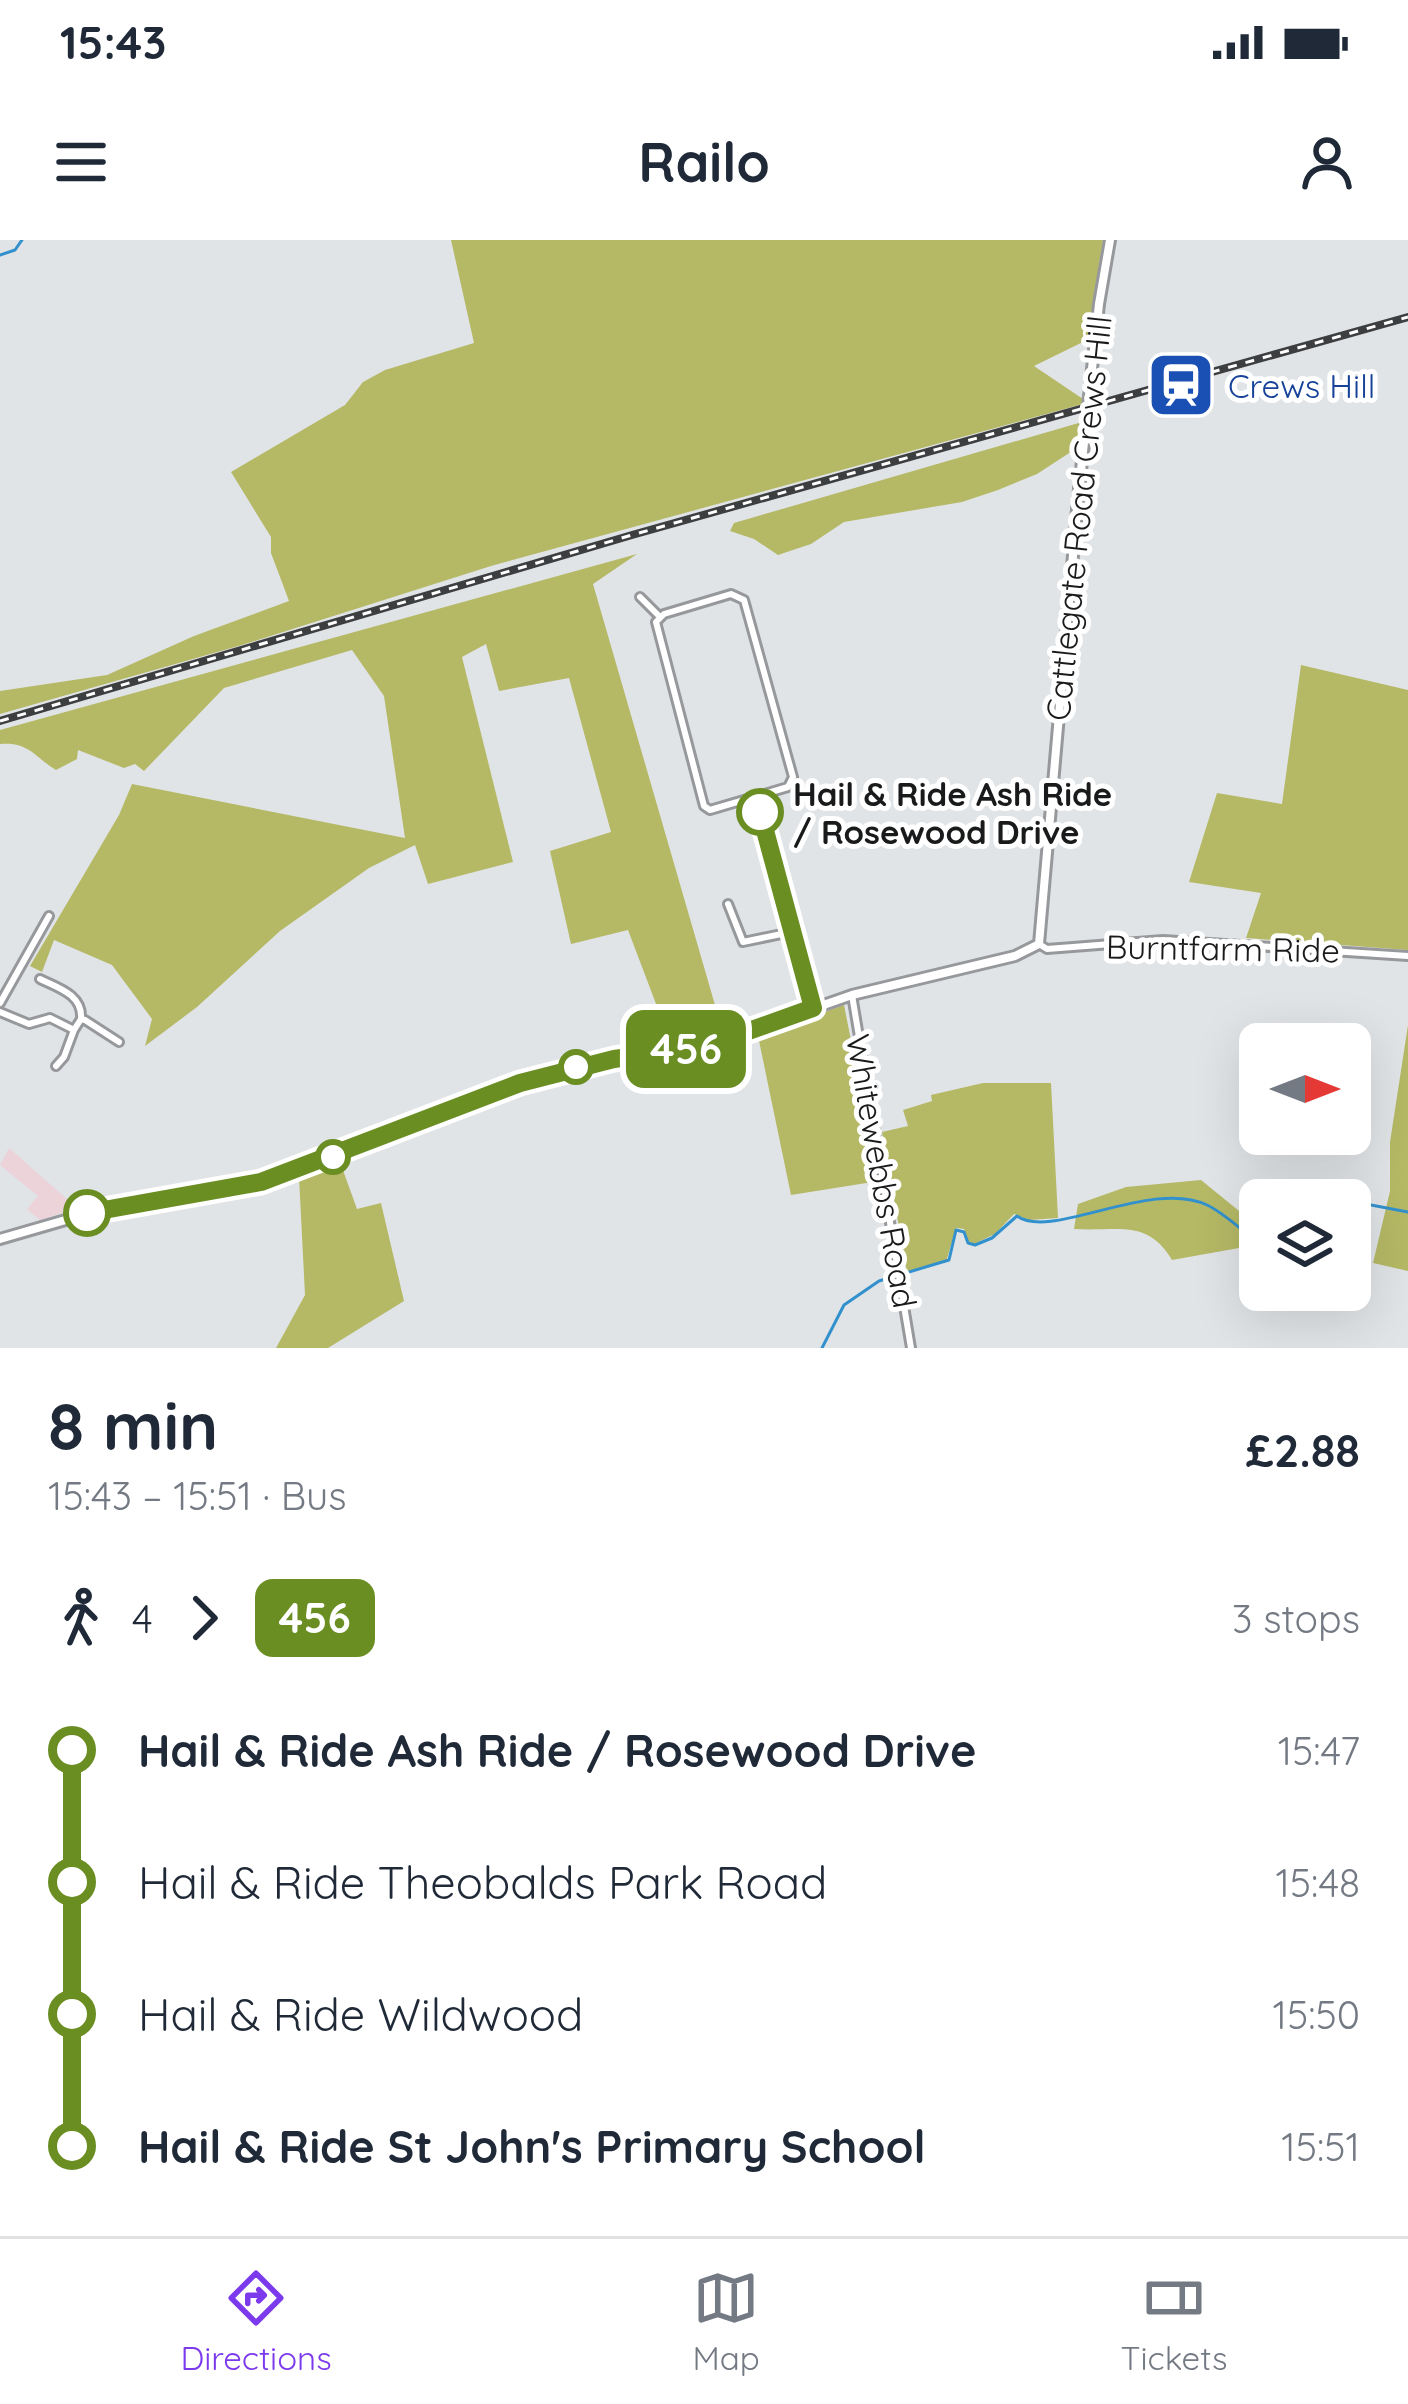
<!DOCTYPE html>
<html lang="en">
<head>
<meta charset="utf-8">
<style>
  :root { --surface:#fff; --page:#f2f2f3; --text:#1f2937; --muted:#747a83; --line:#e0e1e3; --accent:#7c3aed }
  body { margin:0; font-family:Quicksand,sans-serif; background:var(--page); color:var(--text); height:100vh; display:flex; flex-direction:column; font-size:45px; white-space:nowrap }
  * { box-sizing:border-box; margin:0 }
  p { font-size:39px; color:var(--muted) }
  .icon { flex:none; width:66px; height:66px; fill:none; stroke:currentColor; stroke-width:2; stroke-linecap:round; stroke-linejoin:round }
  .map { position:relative; height:1108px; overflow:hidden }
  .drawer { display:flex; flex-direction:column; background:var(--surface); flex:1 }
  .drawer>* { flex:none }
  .badge { padding:0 24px; border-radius:18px; font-size:42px; line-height:78px }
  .needle { width:78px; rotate:90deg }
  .buttons { position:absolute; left:1239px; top:783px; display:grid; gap:24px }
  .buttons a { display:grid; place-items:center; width:132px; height:132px; border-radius:18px; background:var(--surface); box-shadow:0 12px 48px #0002; font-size:60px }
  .map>.badge { position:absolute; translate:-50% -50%; box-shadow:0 0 0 6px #fff }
  .legs { display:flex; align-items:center; gap:18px; height:132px; padding:0 48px; font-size:39px }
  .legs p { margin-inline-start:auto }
  .overview { display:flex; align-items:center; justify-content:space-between; height:204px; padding:0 48px }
  h1 { font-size:66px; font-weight:800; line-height:90px }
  ul { padding:0 48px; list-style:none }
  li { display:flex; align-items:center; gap:42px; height:132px; font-size:45px }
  li i { display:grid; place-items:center; width:18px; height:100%; margin:0 15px; background:currentColor }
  li i::after { content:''; width:30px; height:30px; margin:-15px; border:9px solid; border-radius:50%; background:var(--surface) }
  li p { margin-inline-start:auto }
  li:first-child i { background:linear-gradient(#0000 50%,currentColor 0) }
  li:last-child i { background:linear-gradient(currentColor 50%,#0000 0) }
  .status { display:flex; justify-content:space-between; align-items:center; height:84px; padding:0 60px; background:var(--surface); direction:ltr }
  .status svg { height:33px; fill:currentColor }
  header { display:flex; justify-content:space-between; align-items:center; height:156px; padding:0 48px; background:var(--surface); font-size:54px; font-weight:800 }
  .tabs { display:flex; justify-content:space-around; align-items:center; height:168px; border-top:3px solid var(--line); background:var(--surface); font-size:33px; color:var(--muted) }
  .tabs a { display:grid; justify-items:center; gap:6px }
  .tabs .on { color:var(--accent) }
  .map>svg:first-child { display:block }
  .education { fill:#ecd2d9 }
  .green { fill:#b5b965 }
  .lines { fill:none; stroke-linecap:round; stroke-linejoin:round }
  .stream { stroke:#3291cc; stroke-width:3 }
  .minor-casing { stroke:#96989b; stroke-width:12 }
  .tertiary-casing { stroke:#96989b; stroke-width:14 }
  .minor { stroke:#fff; stroke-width:6 }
  .tertiary { stroke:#fff; stroke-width:8 }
  .rail-casing { stroke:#3d3e40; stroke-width:8 }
  .rail { stroke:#fff; stroke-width:3; stroke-dasharray:9; stroke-linecap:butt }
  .line-1-casing { stroke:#fff; stroke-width:27 }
  .line-1 { stroke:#6b8e23; stroke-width:18 }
  .stop-1-dot { fill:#fff; stroke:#6b8e23; stroke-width:6 }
  .labels { text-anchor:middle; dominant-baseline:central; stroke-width:10; stroke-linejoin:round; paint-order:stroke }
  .transit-label { font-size:33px; fill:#164399; stroke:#fff; text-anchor:start }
  .street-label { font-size:33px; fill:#191a1b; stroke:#fff }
  .stop-label { font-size:33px; font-weight:bold; fill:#191a1b; stroke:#fff; text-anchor:start }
</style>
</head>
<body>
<div class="status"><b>15:43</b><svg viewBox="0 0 49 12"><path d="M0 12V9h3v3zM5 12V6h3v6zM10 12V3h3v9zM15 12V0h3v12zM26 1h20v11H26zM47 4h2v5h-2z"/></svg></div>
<header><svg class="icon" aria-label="menu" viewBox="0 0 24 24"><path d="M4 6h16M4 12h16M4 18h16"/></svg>Railo<svg class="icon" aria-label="person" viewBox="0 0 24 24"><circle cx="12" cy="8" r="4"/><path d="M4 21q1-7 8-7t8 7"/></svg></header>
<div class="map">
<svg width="1408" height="1108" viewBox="0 0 1408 1108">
  <rect width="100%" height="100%" fill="#e1e4e7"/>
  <path class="education" d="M 9,908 L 77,968 L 40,980 L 27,969 L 38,956 L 0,925 Z"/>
  <path class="green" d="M 451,0 L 1103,0 L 1087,100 L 1034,126 L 1083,159 L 1083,164 L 491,326 L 242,405 L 0,474 L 0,451 L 107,435 L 194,396 L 289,361 L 271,313 L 271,297 L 231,232 L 345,165 L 363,142 L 385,130 L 474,103 Z
    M 1082,182 L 1080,206 L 1037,234 L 998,250 L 962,262 L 844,282 L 811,304 L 778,315 L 754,299 L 730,291 L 734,283 Z
    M 637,314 L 593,344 L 724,796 L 672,806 L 628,690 L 571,704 L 550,611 L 611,592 L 569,438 L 499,451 L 486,404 L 462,417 L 513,622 L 428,644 L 415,605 L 369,628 L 280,691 L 197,767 L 145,806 L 152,779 L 112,725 L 54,700 L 42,732 L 30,726 L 119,575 L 132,544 L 405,598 L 384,456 L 352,410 L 224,448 L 144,531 L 135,524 L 124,528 L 78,510 L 77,519 L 56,530 C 37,519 29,501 0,504 L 0,490 Z
    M 1301,425 L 1408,450 L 1408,710 L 1246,698 L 1261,653 L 1189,642 L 1217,553 L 1282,564 Z
    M 844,765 L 879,941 L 791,955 L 758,796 Z
    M 1408,785 L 1408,1031 L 1373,1023 L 1390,951 L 1390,902 Z
    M 983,843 L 1051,843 L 1058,978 L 1029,980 L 1014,974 L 995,994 L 974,1004 L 968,1001 L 964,989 L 956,988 L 946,1022 L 907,1032 L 882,892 L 908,886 L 903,870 L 932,861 L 931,855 Z
    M 340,922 L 357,969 L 381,963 L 404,1061 L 328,1108 L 276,1108 L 305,1055 L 299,937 Z
    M 1201,940 L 1260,988 L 1260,1017 L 1239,1008 L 1172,1020 C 1147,978 1118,992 1074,989 L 1078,964 L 1126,947 Z"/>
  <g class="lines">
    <path class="stream" d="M 0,15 L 15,10 L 22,0
      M 1350,961 L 1408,972
      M 822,1108 L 844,1065 L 879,1041 L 949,1020 L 956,990 L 964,992 L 968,1003 L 975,1005 L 992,998 L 1017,976 C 1051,1001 1151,938 1207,965 C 1226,974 1243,992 1260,1004"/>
    <defs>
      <path id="minor" d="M 731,354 L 744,360 L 793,537 L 788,547 L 710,570 L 704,566 L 656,382 L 664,374 Z
        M 640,357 L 659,376
        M 756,557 L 813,768
        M 728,664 L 743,702 L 791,692
        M 1039,704 L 1047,709 L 1163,700 L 1408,716
        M 40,739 C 59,748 83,755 81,779
        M 852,755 L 911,1108
        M 0,763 L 49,676
        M 0,772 L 29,784 L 50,778 L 74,790
        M 74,790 L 81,779 L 85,780 L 119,802
        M 56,826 L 64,817 L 74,790"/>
      <path id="tertiary" d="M 0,999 L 100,970 L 261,942 L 545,835 L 614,819 L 704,807 L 852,755 L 1015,716 L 1039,704 L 1078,258 L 1099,64 L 1110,0"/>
    </defs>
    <use href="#minor" class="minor-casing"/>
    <use href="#tertiary" class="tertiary-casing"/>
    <use href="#minor" class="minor"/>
    <use href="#tertiary" class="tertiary"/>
    <defs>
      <path id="rail" d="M 0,481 L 632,295 L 1408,77"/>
    </defs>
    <use href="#rail" class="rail-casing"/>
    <use href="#rail" class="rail"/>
  </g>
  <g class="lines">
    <defs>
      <path id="line-1" d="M 87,973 L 261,942 L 520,843 L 614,819 L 704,807 L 813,768 L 760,572"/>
    </defs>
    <use href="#line-1" class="line-1-casing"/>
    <use href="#line-1" class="line-1"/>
  </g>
  <defs>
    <symbol id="station-square" viewBox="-11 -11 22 22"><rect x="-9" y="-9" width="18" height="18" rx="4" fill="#1a4fb4" stroke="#fff"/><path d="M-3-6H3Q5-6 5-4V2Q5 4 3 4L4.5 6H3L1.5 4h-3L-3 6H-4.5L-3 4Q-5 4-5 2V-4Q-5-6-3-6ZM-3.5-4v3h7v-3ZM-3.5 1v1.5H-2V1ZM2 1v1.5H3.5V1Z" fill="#fff"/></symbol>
  </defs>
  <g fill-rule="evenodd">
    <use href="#station-square" x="1143" y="107" width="76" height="76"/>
  </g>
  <g class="stop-1-dot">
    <circle cx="760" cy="572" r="21"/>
    <circle cx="576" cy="827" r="15"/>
    <circle cx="333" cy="917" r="15"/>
    <circle cx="87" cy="973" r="21"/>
  </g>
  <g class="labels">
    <g class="transit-label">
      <text x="1228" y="145">Crews Hill</text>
    </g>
    <g class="street-label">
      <text transform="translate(1078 278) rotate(-84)">Cattlegate Road Crews Hill</text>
      <text transform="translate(1223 708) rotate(1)">Burntfarm Ride</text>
      <text transform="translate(882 931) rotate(80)">Whitewebbs Road</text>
    </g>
    <g class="stop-label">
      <text x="793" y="553">Hail &amp; Ride Ash Ride<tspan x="793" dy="38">/ Rosewood Drive</tspan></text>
    </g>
  </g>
</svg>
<div class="buttons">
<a><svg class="needle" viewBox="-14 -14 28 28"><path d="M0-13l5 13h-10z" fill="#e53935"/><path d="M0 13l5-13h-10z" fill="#747a83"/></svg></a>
<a><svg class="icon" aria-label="layers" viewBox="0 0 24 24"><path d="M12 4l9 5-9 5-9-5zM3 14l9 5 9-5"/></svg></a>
</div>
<b class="badge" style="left:686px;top:809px;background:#6b8e23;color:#fff">456</b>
</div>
<section class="drawer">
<div class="overview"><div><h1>8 min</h1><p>15:43 – 15:51 · Bus</p></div><b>£2.88</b></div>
<div class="legs"><svg class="icon" aria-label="walk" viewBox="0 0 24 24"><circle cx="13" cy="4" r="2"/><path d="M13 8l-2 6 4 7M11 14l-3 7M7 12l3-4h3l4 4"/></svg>4<svg class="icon" aria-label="forward" viewBox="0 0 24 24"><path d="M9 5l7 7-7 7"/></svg><b class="badge" style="background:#6b8e23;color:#fff">456</b><p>3 stops</p></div>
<ul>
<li><i style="color:#6b8e23"></i><b>Hail &amp; Ride Ash Ride / Rosewood Drive</b><p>15:47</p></li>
<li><i style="color:#6b8e23"></i><span>Hail &amp; Ride Theobalds Park Road</span><p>15:48</p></li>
<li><i style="color:#6b8e23"></i><span>Hail &amp; Ride Wildwood</span><p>15:50</p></li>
<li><i style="color:#6b8e23"></i><b>Hail &amp; Ride St John's Primary School</b><p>15:51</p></li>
</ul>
</section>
<nav class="tabs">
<a class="on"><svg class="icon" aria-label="directions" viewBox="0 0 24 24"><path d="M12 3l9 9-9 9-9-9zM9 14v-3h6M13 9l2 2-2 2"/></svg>Directions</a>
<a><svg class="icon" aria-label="map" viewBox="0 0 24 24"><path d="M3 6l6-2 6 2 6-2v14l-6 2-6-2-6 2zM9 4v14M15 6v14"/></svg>Map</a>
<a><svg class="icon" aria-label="tickets" viewBox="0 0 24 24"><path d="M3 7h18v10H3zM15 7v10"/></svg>Tickets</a>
</nav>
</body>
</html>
